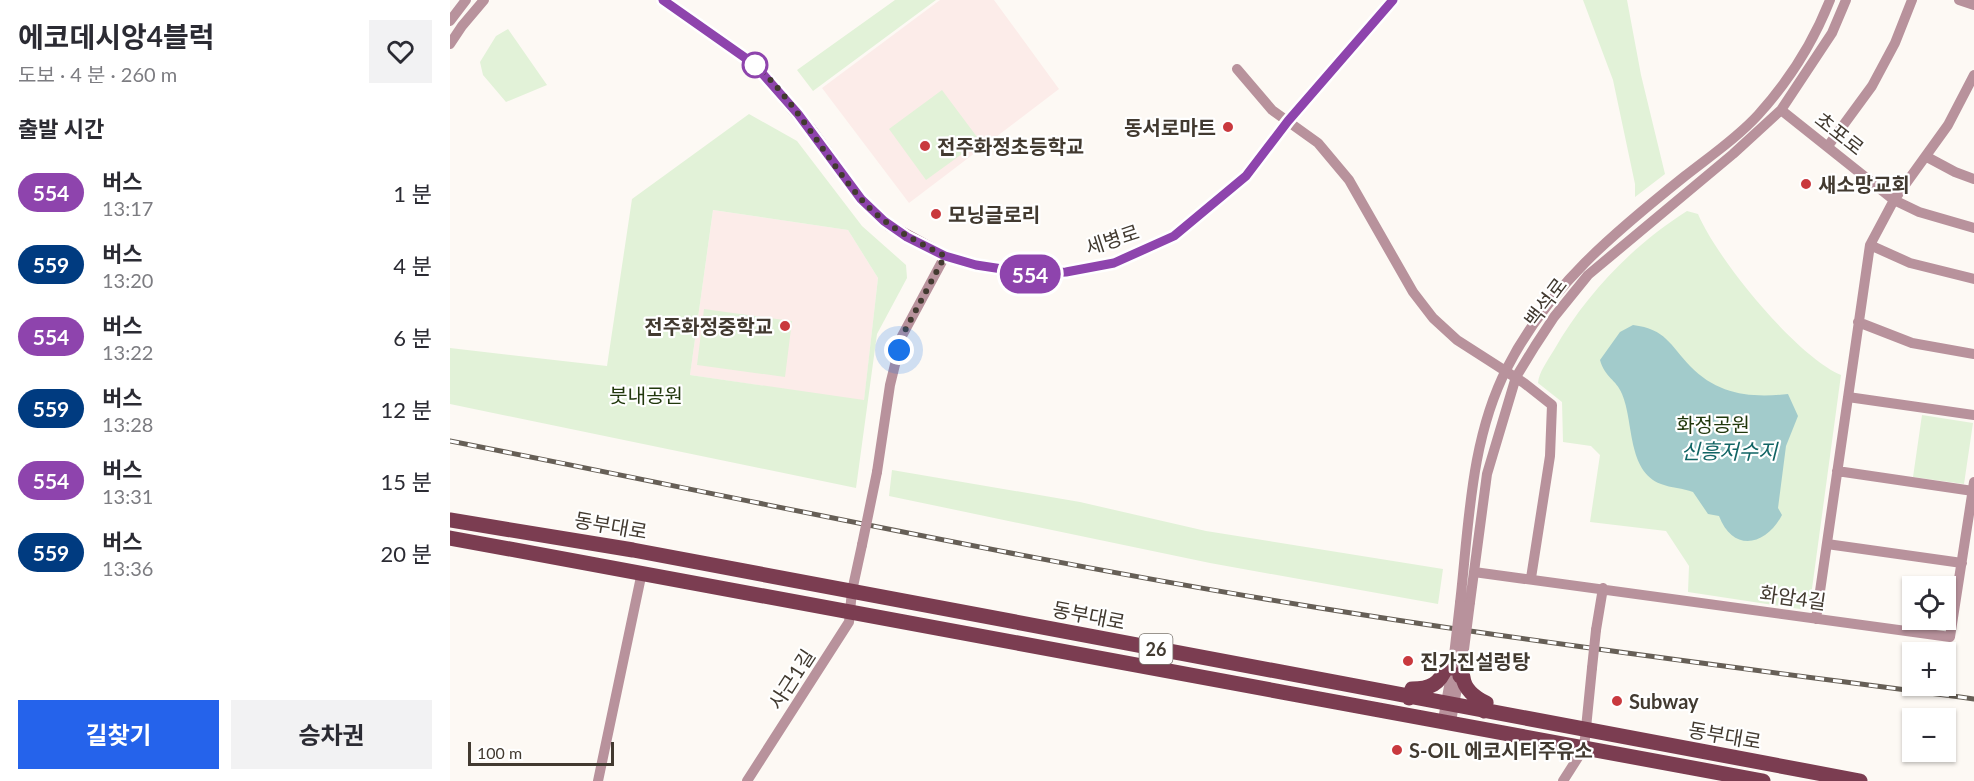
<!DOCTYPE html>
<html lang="ko">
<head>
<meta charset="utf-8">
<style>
  :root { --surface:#fff; --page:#f2f2f3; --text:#2b2b33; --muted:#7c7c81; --accent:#2563eb }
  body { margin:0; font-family:Lato,"Noto Sans KR",sans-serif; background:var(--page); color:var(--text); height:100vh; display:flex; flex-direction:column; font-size:22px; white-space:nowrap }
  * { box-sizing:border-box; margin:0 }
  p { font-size:20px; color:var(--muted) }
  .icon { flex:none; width:33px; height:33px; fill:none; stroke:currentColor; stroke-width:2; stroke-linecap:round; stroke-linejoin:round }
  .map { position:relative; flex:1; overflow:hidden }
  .details { display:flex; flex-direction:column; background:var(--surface); width:450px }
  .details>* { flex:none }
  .badge { padding:0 12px; border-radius:20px; font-size:21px; line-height:39px }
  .tools { position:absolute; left:1452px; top:576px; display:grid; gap:12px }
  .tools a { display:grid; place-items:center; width:54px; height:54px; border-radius:0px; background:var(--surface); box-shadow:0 2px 4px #0004; font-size:30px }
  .scale { position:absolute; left:18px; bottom:15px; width:146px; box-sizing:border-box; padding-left:6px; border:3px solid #423a30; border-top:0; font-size:16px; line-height:21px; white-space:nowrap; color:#423a30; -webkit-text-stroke:4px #fff; paint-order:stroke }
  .you { position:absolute; width:30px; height:30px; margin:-15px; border:4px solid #fff; border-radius:50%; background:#1a73e8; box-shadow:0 0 0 9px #1a73e833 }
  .map>.badge { position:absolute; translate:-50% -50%; box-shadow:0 0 0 3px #fff }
  h2 { padding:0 18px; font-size:22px; line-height:54px }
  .round { display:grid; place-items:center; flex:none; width:63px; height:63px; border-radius:0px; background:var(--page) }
  .headline { display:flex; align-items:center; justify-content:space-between; height:102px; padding:0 18px }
  h1 { font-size:28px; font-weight:700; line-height:45px }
  .action { display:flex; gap:12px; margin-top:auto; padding:12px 18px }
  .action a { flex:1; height:69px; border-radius:0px; background:var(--accent); color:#fff; font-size:24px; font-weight:700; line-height:69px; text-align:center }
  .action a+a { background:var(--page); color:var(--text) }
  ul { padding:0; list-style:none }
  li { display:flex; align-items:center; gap:18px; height:72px; padding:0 18px }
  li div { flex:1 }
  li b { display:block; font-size:22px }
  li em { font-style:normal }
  li .badge { min-width:66px; font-weight:700; text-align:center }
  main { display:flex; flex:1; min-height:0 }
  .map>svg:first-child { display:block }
  .education { fill:#fcece9 }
  .green { fill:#e2f2d8; fill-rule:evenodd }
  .water { fill:#a2cbcb }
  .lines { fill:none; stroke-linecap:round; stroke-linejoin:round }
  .street { stroke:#b8929c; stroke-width:10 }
  .secondary { stroke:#956170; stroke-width:12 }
  .primary { stroke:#7b3d51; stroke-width:15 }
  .rail-casing { stroke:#665f56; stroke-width:5 }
  .rail { stroke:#fff; stroke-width:3; stroke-dasharray:9; stroke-linecap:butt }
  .street-bridge { stroke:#b8929c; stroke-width:10 }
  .line-casing { stroke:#fff; stroke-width:14 }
  .line { stroke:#8e44ad; stroke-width:9 }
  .walk { stroke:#423a30; stroke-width:6; stroke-dasharray:0 10.8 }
  .stop-dot { fill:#fff; stroke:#8e44ad; stroke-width:3 }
  .poi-dot { fill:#c9393e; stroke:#fff; stroke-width:2 }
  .labels { text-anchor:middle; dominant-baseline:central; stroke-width:4.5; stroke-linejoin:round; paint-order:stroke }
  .shield { fill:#fff; stroke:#7b756e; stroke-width:1.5 }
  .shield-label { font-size:18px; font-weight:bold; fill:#423a30 }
  .poi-label { font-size:20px; font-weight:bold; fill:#423a30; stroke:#fff; text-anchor:start }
  .street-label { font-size:20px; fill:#423a30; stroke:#fff }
  .park-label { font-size:20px; fill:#21380c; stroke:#fff }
  .water-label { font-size:21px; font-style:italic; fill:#116464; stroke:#fff }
</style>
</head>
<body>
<main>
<section class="details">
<div class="headline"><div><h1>에코데시앙4블럭</h1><p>도보 · 4 분 · 260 m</p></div><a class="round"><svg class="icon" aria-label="heart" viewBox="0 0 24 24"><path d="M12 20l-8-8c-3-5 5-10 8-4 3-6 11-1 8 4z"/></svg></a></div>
<h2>출발 시간</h2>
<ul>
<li><span class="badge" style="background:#8e44ad;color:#fff">554</span><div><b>버스</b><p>13:17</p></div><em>1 분</em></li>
<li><span class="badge" style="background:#003b80;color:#fff">559</span><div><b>버스</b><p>13:20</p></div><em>4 분</em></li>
<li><span class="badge" style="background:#8e44ad;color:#fff">554</span><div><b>버스</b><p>13:22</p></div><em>6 분</em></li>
<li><span class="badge" style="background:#003b80;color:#fff">559</span><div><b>버스</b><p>13:28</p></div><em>12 분</em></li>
<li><span class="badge" style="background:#8e44ad;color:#fff">554</span><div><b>버스</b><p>13:31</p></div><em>15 분</em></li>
<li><span class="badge" style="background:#003b80;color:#fff">559</span><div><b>버스</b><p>13:36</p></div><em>20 분</em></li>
</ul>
<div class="action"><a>길찾기</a><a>승차권</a></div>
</section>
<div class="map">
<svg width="1524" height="781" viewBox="0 0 1524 781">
  <rect width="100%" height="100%" fill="#fdf9f4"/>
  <path class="education" d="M 490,0 L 544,0 L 609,89 L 459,203 L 372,88 Z
    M 263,210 L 398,230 L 428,278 L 414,401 L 240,375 Z"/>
  <path class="green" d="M 445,0 L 486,0 L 363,91 L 347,70 Z
    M 1133,0 L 1177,0 L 1191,75 L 1215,174 L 1185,197 L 1185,184 L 1163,80 Z
    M 58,29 L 97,85 L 56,102 L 33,75 L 30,62 L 46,36 Z
    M 492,90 L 530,141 L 476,180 L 439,129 Z
    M 299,114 L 347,141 L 412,226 L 456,265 L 457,278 L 427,334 L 406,488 L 0,404 L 0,348 L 157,366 L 182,199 ZM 263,210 L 398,230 L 428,278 L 414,400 L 240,375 Z
    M 1237,211 L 1248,214 C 1267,259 1346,356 1391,375 L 1361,596 L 1356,606 L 1350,609 L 1238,592 L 1239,566 L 1216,531 L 1140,522 L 1150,455 L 1141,446 L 1113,442 L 1112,402 L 1088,383 C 1089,372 1098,360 1104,350 C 1136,294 1183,245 1237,211 Z
    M 254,309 L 342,321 L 335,377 L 247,365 Z
    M 1472,415 L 1523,423 L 1514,484 L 1463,477 Z
    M 442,470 L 630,502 L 756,531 L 993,569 L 988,604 L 760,563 L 439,496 Z"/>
  <path class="water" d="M 1183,325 C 1216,329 1220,345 1240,366 C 1268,395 1301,398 1338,394 L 1348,416 L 1336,446 L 1328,508 L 1332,515 C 1316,546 1283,553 1269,516 L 1258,514 L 1243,492 C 1233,488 1221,488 1211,484 C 1177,471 1184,422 1172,394 C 1166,379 1155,378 1150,360 L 1170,332 Z"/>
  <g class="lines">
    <path class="street" d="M 1509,0 L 1524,5
      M 0,21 L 16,0
      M 0,44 L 12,26 L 34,0
      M 787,69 L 822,110 L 868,143 L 899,180 L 963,292 L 983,318 L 1007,340 L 1074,383 L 1102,405 L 1100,456 L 1081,578
      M 1331,110 L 1444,200 L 1469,212 L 1524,228
      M 1378,146 L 1422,86 L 1445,43 L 1462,0
      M 1477,157 L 1505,172 L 1524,179
      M 1420,245 L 1460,263 L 1524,279
      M 1408,322 L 1462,343 L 1524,354
      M 1398,397 L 1524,415
      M 1387,471 L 1523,491
      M 427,472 L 440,385 L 452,336 L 495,256
      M 1377,544 L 1512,563
      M 1024,572 L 1500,637 L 1524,482
      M 1020,602 L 1037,474 L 1066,377 L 1085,346 L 1104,317 L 1138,275 L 1283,154 L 1331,110 L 1382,33 L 1396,0
      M 1010,603 C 1019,525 1020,440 1057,368 C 1098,287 1165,232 1235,176 C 1259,157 1287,138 1308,115 C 1339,81 1363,43 1380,0
      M 1366,619 L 1420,245 L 1444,200 L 1498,125 L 1524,75
      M 1146,630 L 1153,588
      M 993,720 L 1003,664
      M 1001,721 L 1010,672
      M 148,781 L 192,572
      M 297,781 L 399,622 L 402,591 L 412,545
      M 1113,781 L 1134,748 L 1142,668"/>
    <path class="secondary" d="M 213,0 L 304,64 L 361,130 L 411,199 L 440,226 L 495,256 L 526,265 L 585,274 L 616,272 L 664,263 L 724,236 L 796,176 L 838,121 L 943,0"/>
    <path class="primary" d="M 0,520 L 183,550 L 1410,781
      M 0,538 L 1313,781
      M 1010,676 L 1013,677 C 1014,689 1026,698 1036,703 L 1034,711
      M 959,698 L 962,689 C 980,689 990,684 996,667 L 1002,668"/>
    <defs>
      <path id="rail" d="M 0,441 C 290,498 578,561 870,608 C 1087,643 1306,670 1524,699"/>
    </defs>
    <use href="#rail" class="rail-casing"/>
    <use href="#rail" class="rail"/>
    <path class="street-bridge" d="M 412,545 L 427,472
      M 1003,664 L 1010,603
      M 1012,665 L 1020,602
      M 1142,668 L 1146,630"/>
  </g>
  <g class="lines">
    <defs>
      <path id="line" d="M 213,0 L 304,64 L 348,114 L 411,199 L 434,221 L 457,237 L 495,256 L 526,265 L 585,274 L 616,272 L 664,263 L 724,236 L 796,176 L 838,121 L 943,0"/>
    </defs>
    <use href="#line" class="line-casing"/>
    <use href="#line" class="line"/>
    <path class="walk" d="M 305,65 C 346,101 374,157 412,200 C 435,226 464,240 495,256 L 452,336 L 449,350"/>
  </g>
  <circle class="stop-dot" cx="305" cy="65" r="12"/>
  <g class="poi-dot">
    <circle cx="778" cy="127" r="6"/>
    <circle cx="475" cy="146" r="6"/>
    <circle cx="1356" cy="184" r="6"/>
    <circle cx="486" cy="214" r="6"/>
    <circle cx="335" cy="326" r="6"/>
    <circle cx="958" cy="661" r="6"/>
    <circle cx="1167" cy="701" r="6"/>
    <circle cx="947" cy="750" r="6"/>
  </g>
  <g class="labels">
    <rect class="shield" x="689.5" y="634" width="33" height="30" rx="4.5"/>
    <g class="shield-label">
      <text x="706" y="649">26</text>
    </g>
    <g class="poi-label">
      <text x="766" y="127" text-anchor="end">동서로마트</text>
      <text x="487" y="146">전주화정초등학교</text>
      <text x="1368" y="184">새소망교회</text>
      <text x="498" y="214">모닝글로리</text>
      <text x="323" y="326" text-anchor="end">전주화정중학교</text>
      <text x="970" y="661">진가진설렁탕</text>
      <text x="1179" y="701">Subway</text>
      <text x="959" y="750">S-OIL 에코시티주유소</text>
    </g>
    <g class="street-label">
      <text transform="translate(1390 133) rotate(38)">초포로</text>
      <text transform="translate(662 239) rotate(-18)">세병로</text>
      <text transform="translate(1095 302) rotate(-53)">백석로</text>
      <text transform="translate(161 525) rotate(10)">동부대로</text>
      <text transform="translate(1343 597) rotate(8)">화암4길</text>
      <text transform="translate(639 615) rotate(11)">동부대로</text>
      <text transform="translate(341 679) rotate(-57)">사근1길</text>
      <text transform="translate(1275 735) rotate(10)">동부대로</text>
    </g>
    <g class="park-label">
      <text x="196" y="395">붓내공원</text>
      <text x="1263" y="424">화정공원</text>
    </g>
    <g class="water-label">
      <text x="1279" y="450">신흥저수지</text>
    </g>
  </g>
</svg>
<div class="tools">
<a><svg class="icon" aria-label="locate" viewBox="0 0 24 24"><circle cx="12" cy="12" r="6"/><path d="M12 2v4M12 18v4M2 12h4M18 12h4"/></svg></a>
<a>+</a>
<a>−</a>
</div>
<div class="scale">100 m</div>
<div class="you" style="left:449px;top:350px"></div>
<b class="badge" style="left:580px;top:274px;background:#8e44ad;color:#fff">554</b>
</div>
</main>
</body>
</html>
